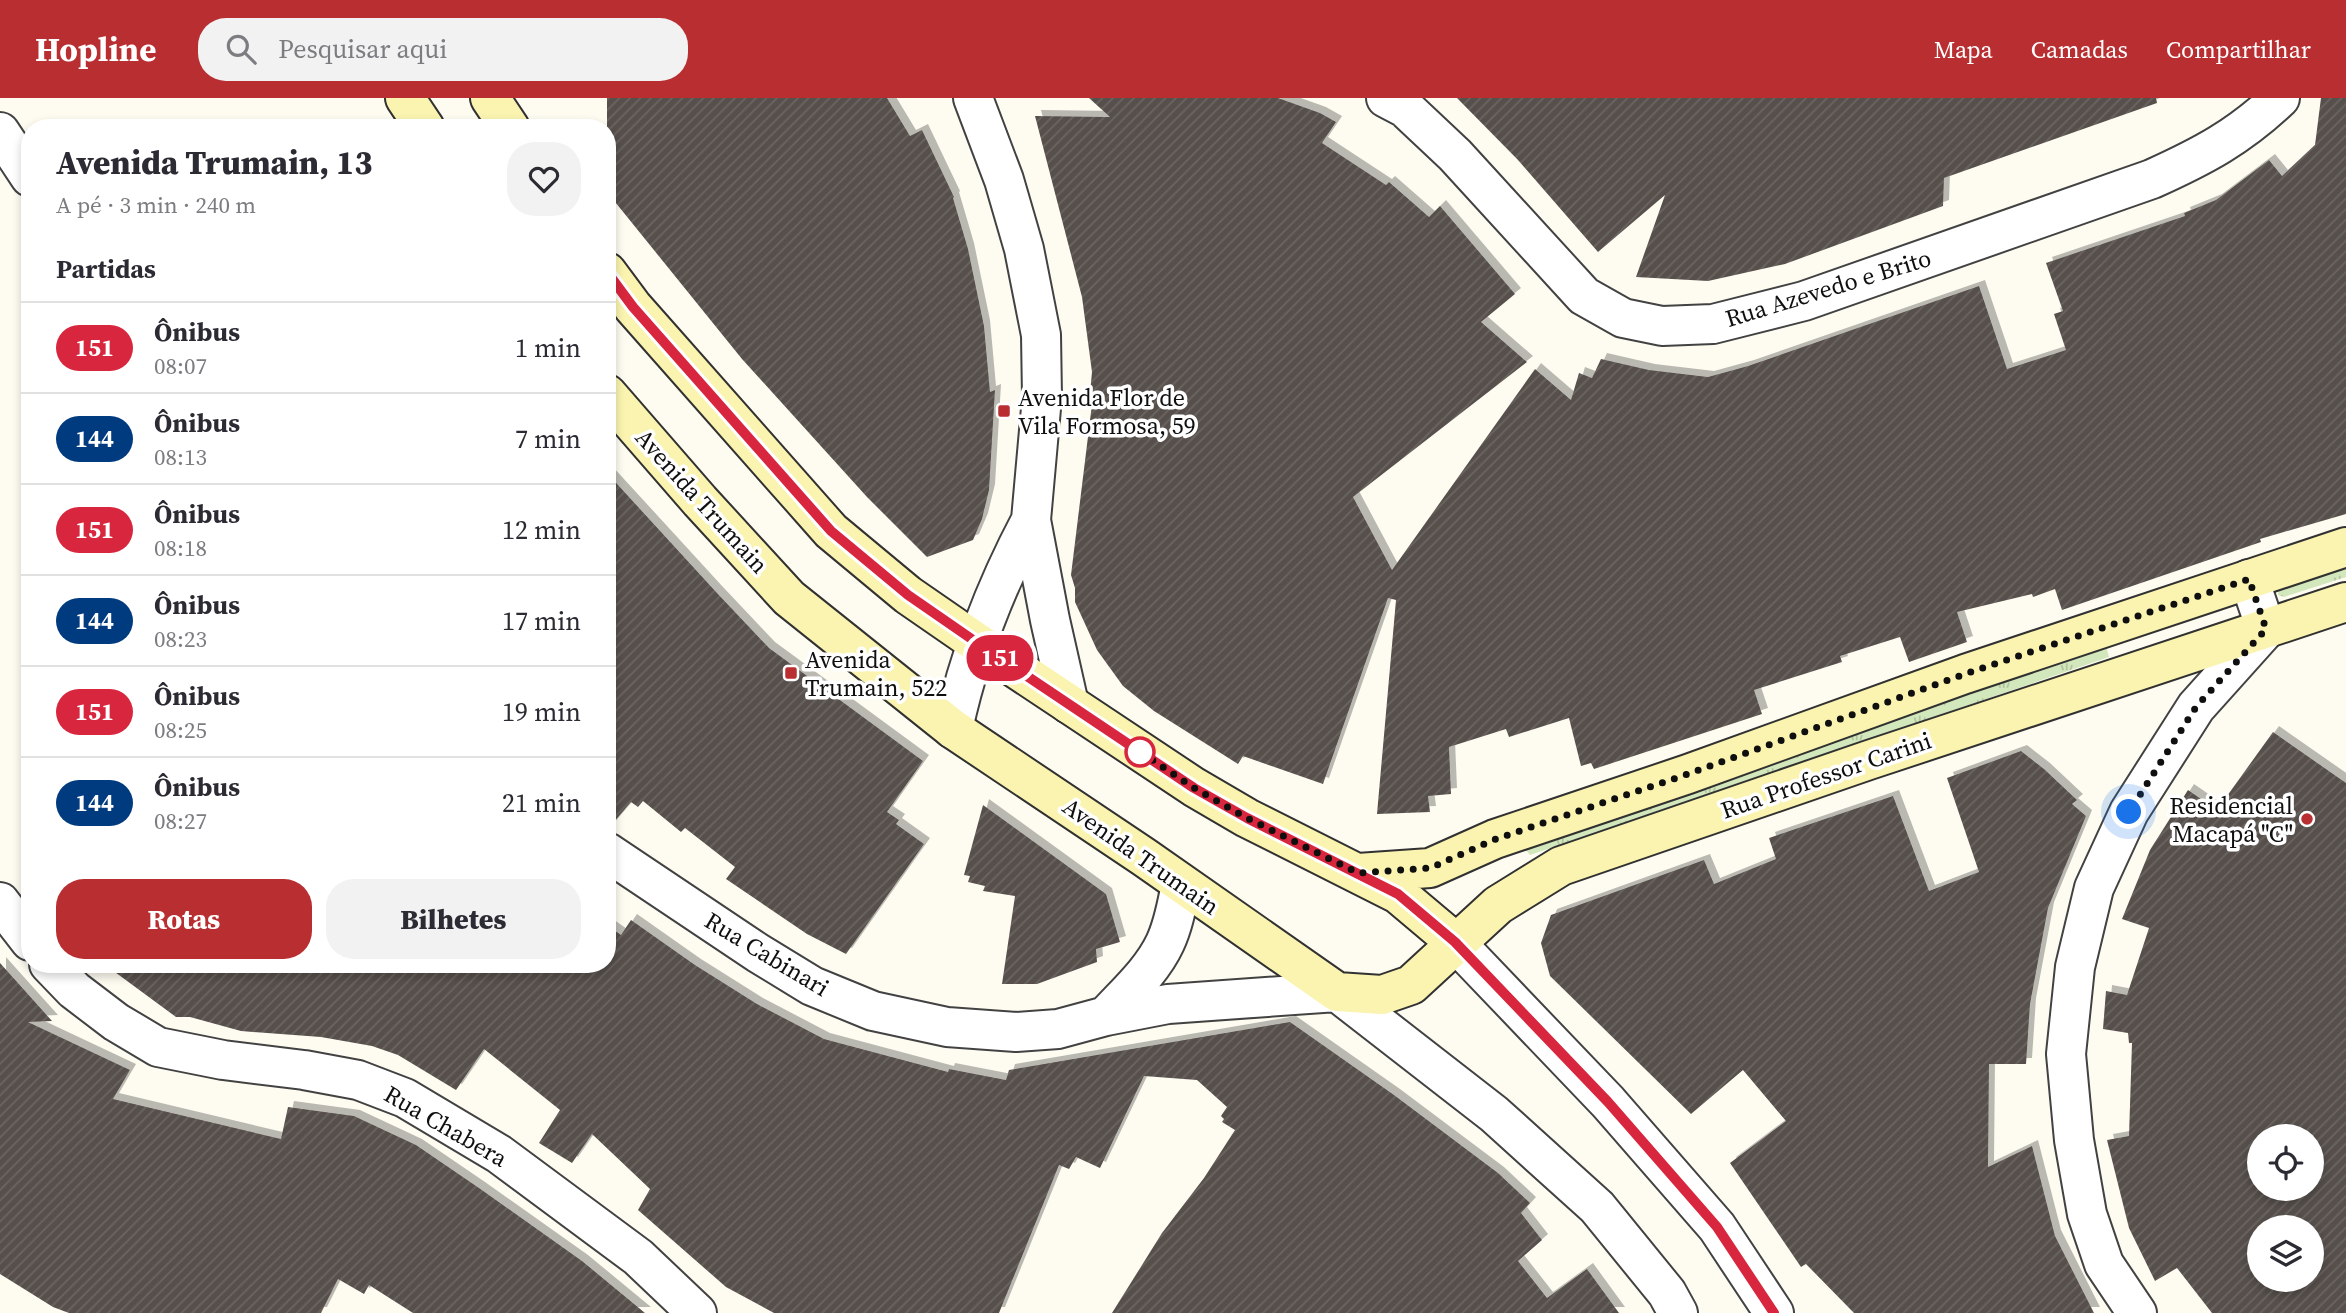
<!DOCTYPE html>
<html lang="pt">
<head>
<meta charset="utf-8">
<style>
  :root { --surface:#fff; --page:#f2f2f3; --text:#2b2b33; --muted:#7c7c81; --line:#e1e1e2; --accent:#b82e31 }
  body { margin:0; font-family:"Source Serif 4",serif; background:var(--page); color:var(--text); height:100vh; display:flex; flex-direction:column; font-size:26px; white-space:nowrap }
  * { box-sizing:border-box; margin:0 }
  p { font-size:23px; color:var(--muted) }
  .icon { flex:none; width:38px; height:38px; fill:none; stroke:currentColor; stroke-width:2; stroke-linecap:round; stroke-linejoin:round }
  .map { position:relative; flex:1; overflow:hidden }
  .details { position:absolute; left:21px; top:21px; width:595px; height:854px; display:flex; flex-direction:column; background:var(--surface); border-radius:28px; box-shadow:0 4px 10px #0003 }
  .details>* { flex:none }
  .badge { padding:0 14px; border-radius:23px; font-size:24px; line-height:46px }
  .fabs { position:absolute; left:2247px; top:1026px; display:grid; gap:14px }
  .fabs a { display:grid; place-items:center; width:77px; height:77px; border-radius:50%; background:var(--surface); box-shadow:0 4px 10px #0003; font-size:35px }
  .you { position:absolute; width:35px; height:35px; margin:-18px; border:5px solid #fff; border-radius:50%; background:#1a73e8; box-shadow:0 0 0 10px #1a73e833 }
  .map>.badge { position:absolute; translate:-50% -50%; box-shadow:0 0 0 4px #fff }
  h2 { padding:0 35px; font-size:26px; line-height:63px }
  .round { display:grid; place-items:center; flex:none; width:74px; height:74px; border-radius:28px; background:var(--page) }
  .headline { display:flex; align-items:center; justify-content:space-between; height:119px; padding:0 35px }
  h1 { font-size:33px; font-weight:800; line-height:52px }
  .primary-button { display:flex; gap:14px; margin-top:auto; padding:14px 35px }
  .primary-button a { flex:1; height:80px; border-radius:28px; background:var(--accent); color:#fff; font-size:28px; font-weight:800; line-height:80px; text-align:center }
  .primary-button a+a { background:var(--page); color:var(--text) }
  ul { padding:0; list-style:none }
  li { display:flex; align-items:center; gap:21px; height:91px; padding:0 35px; border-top:2px solid var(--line) }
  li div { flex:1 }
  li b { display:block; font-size:26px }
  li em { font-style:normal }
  li .badge { min-width:77px; font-weight:700; text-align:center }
  header { display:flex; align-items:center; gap:42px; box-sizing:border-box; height:98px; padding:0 35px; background:var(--accent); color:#fff }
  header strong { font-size:33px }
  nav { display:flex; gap:38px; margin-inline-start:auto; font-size:24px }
  .search { width:490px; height:63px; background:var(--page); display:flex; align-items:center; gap:18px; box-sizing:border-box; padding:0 24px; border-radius:28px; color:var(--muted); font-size:26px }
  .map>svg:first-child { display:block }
  .grass { fill:url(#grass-tufts) }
  .building { fill:url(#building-hatch); fill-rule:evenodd; filter:url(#shadow) }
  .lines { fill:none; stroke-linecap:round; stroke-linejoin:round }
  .minor-casing { stroke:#424242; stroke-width:42 }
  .tertiary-casing { stroke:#424242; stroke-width:42 }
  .secondary-casing { stroke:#313131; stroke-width:42 }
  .minor { stroke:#fff; stroke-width:38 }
  .tertiary { stroke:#fff; stroke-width:38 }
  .secondary { stroke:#faf4b0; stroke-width:38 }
  .line-casing { stroke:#fff; stroke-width:16 }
  .line { stroke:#d7263d; stroke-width:10 }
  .walk { stroke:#0f0f0f; stroke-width:7; stroke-dasharray:0 12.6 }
  .poi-dot { fill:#b82e31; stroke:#fff; stroke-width:2.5 }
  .stop-dot { fill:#fff; stroke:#d7263d; stroke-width:3.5 }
  .labels { text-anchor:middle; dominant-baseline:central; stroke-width:7; stroke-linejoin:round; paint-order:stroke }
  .street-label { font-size:24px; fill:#0f0f0f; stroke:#fff }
  .poi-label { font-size:24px; fill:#0f0f0f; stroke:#fff; text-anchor:start }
</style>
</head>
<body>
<header>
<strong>Hopline</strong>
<div class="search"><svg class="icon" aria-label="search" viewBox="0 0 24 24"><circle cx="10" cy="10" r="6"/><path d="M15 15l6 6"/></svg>Pesquisar aqui</div>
<nav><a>Mapa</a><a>Camadas</a><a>Compartilhar</a></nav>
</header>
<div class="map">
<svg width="2346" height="1215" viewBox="0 0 2346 1215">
  <defs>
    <pattern id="grass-tufts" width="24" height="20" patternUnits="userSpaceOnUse" patternTransform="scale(1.75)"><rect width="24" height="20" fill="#d2e7bc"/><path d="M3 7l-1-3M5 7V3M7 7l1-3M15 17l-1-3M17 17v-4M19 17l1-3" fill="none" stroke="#b3c5a0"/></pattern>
    <pattern id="building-hatch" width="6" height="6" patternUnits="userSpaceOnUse" patternTransform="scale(1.75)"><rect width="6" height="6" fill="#57504c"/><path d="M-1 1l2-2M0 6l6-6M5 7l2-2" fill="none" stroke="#6a6561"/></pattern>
    <filter id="shadow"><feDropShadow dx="6" dy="-6" stdDeviation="0" flood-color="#0004"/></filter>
  </defs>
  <rect width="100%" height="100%" fill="#fefcf1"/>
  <path class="grass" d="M 2346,468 L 2346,479 L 2284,499 L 2278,497 L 2279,490 Z
    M 2106,548 L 2109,559 L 1530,757 L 1523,748 Z"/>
  <path class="building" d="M 607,0 L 887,0 L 910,38 L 922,32 L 954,99 L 953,100 L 968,151 L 984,228 L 990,294 L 995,292 L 989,392 L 982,421 L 973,442 L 927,459 L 867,399 L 742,261 L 607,94 Z
    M 1089,0 L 1278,0 L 1320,15 L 1336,24 L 1322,45 L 1386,87 L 1389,84 L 1429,119 L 1440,108 L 1515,196 L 1481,224 L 1527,264 L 1353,399 L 1392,472 L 1535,271 L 1571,302 L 1579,275 L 1592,280 L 1601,261 L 1649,272 L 1708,279 L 1748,268 L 1979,188 L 2007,271 L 2066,252 L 2054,216 L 2063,213 L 2046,165 L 2185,118 L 2184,115 L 2216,102 L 2269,62 L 2282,78 L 2315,47 L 2321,0 L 2346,0 L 2346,416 L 2260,441 L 2261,444 L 2062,512 L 2055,491 L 2033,499 L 2032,496 L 1957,514 L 1967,544 L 1909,564 L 1900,539 L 1840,558 L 1842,564 L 1754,592 L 1762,616 L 1594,671 L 1591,665 L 1581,668 L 1569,620 L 1509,639 L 1506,631 L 1449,649 L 1451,696 L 1428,698 L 1430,714 L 1377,716 L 1396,502 L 1388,500 L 1323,686 L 1243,658 L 1238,666 L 1154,613 L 1123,588 L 1097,552 L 1075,504 L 1075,490 L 1071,477 L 1092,306 L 1089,306 L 1092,274 L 1082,199 L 1035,18 L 1110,19 Z
    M 1457,0 L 2156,0 L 2157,5 L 1944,80 L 1943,108 L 1785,166 L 1708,183 L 1636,179 L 1665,97 L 1598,154 L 1518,62 Z
    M 607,375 L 717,495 L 769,550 L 923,663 L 887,714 L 899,722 L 896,726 L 924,746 L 846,856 L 807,836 L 726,781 L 735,769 L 685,730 L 681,734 L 643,703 L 638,709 L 631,704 L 607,732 Z
    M 2273,634 L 2346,685 L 2346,1215 L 2212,1215 L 2177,1170 L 2155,1183 L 2129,1130 L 2107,1042 L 2129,1038 L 2132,945 L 2129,945 L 2128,935 L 2103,931 L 2106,893 L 2127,897 L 2149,830 L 2122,821 L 2150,752 L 2188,692 L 2217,712 ZM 2259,1038 L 2312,1038 L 2312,1090 L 2259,1090 ZM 2259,1129 L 2312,1129 L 2312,1181 L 2259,1181 Z
    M 2021,653 L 2044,671 L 2077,702 L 2072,706 L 2086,718 L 2048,810 L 2030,906 L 2026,966 L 1989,966 L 1988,1069 L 2032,1048 L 2055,1138 L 2094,1215 L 1854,1215 L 1806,1166 L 1801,1169 L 1730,1065 L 1786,1023 L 1743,972 L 1691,1016 L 1550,878 L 1541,845 L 1551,817 L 1704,762 L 1714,786 L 1776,761 L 1769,740 L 1893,698 L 1929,793 L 1979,774 L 1947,680 Z
    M 983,707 L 1106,796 L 1120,844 L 1096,851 L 1097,864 L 1037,886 L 1002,886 L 1015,798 L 983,793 L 985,788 L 968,784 L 970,778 L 964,777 Z
    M 631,822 L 695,867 L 757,906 L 824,941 L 948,974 L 949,971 L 1006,982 L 1009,972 L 1290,924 L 1394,997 L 1498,1075 L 1530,1105 L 1521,1115 L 1542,1142 L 1518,1163 L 1547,1200 L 1587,1171 L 1619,1215 L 1112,1215 L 1162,1135 L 1204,1080 L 1235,1032 L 1222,1024 L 1224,1021 L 1221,1018 L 1227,1009 L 1197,982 L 1144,978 L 1100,1070 L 1076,1059 L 1069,1071 L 1059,1067 L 999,1215 L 774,1215 L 726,1189 L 638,1112 L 650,1091 L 592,1036 L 572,1065 L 539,1045 L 560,1012 L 484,951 L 456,992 L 398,957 L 372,948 L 321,939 L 241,933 L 190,919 L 176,919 L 104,866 L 607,866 L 607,827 L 621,837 Z
    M 0,865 L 52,923 L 28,924 L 130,972 L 113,1001 L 281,1041 L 288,1009 L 354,1018 L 416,1047 L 479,1090 L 582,1163 L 645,1215 L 413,1215 L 369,1187 L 364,1196 L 338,1181 L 321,1215 L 69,1215 L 53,1209 L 0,1176 Z"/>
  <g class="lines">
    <defs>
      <path id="minor" d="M 1386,0 L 1405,10 L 1455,57 L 1584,198 L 1623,220 L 1662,228 L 1713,226 L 1804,203 L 2152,81 C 2203,58 2239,39 2280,0
        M 0,34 L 30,79
        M 607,754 L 758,855 L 812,888 L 873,913 L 947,929 L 1016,934 L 1058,931 L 1106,918 L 1168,906 L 1337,894 L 1494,1016 L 1597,1109 L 1667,1195 L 1678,1215
        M 0,804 L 30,843
        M 1455,844 L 1608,1004 L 1717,1129 L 1774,1215
        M 49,866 L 74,892 L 116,924 L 158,949 L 223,962 L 304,972 L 358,982 L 405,1000 L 499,1056 L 638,1159 L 697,1215
        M 1106,918 C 1126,896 1152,873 1165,845 C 1174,826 1177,806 1181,786
        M 2137,1215 L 2104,1166 L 2087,1116 L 2074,1042 L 2066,956 L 2075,869 L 2094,790 L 2129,714 L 2196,609 L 2266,531 L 2249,481"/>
      <path id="tertiary" d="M 973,0 L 1004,82 L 1024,151 L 1041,237 L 1042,299 L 1031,422 L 1050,522 L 1069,606
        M 953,631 C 969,556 995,490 1031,422"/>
      <path id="secondary" d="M 405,0 L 425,30
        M 490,0 L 510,30
        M 607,174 L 633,209 L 831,433 L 908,497 L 976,544 L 1194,689 L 1247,720 L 1398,796 L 1455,844
        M 607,296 L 700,403 L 789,500 L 953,631 L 1144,759 L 1337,894 L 1382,897 L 1411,887 L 1498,807 L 1561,768 L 1869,662 L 2346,504
        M 1358,775 L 1430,770 L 1495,741 L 1688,676 L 1965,576 L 2346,449"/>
    </defs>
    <use href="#minor" class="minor-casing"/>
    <use href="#tertiary" class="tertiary-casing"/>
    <use href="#secondary" class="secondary-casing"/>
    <use href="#minor" class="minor"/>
    <use href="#tertiary" class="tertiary"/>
    <use href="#secondary" class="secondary"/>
  </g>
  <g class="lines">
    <defs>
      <path id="line" d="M 607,174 L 633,209 L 831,433 L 908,497 L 976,544 L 1194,690 L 1247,720 L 1398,796 L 1455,844 L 1608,1004 L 1717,1129 L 1774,1215"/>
    </defs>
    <use href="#line" class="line-casing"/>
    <use href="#line" class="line"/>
    <path class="walk" d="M 1140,654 L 1136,651 L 1194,690 L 1247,720 L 1358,775 L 1430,770 L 1496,741 L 1688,676 L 1965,576 L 2249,481 L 2266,531 L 2196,609 L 2129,714"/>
  </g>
  <g class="poi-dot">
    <rect x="997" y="306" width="14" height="14" rx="3.5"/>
    <rect x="784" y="568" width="14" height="14" rx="3.5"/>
    <circle cx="2307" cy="721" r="7"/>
  </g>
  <circle class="stop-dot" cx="1140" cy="654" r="14"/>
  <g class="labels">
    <g class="street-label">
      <text transform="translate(1828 190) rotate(-17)">Rua Azevedo e Brito</text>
      <text transform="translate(702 403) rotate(48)">Avenida Trumain</text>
      <text transform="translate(1826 677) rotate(-19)">Rua Professor Carini</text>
      <text transform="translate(1141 758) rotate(35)">Avenida Trumain</text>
      <text transform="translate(767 856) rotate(31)">Rua Cabinari</text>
      <text transform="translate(446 1028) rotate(30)">Rua Chabera</text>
    </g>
    <g class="poi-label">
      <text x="1018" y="299">Avenida Flor de<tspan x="1018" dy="28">Vila Formosa, 59</tspan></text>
      <text x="805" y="561">Avenida<tspan x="805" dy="28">Trumain, 522</tspan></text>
      <text x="2293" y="707" text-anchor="end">Residencial<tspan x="2293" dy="28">Macapá "C"</tspan></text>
    </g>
  </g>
</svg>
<div class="fabs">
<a><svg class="icon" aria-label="locate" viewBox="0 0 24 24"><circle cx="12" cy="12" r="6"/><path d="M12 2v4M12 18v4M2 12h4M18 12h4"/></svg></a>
<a><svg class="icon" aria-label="layers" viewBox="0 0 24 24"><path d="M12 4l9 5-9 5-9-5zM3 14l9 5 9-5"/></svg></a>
</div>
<div class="you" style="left:2129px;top:714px"></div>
<b class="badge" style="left:1000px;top:560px;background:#d7263d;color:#fff">151</b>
<section class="details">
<div class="headline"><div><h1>Avenida Trumain, 13</h1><p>A pé · 3 min · 240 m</p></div><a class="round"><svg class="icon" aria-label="heart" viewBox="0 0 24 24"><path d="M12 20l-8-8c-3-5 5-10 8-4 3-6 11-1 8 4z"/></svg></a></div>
<h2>Partidas</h2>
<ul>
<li><span class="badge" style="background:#d7263d;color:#fff">151</span><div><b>Ônibus</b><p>08:07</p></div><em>1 min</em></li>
<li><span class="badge" style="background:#003b80;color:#fff">144</span><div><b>Ônibus</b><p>08:13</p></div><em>7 min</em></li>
<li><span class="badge" style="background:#d7263d;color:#fff">151</span><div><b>Ônibus</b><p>08:18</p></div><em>12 min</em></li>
<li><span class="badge" style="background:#003b80;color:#fff">144</span><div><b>Ônibus</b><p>08:23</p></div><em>17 min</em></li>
<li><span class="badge" style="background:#d7263d;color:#fff">151</span><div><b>Ônibus</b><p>08:25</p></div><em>19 min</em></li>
<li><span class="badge" style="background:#003b80;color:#fff">144</span><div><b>Ônibus</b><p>08:27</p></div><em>21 min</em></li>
</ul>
<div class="primary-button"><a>Rotas</a><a>Bilhetes</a></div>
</section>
</div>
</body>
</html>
